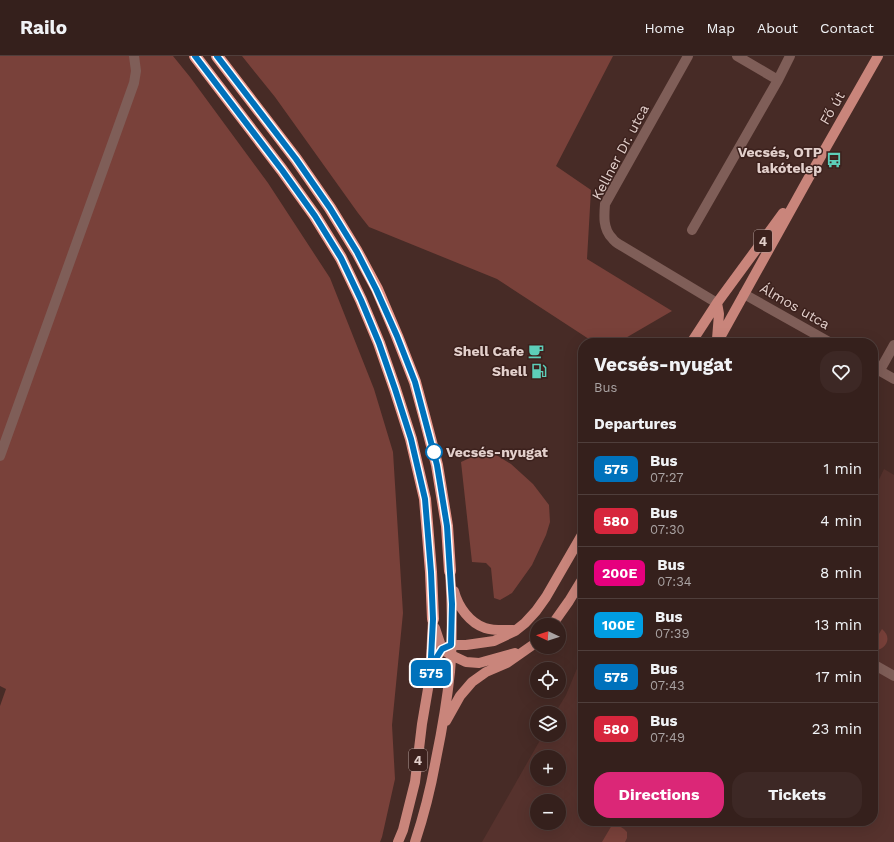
<!DOCTYPE html>
<html lang="en">
<head>
<meta charset="utf-8">
<style>
  :root { --surface:#35201c; --page:#3d2825; --text:#f1f3f6; --muted:#aaa3a3; --line:#4f3e3b; --accent:#db2777 }
  body { margin:0; font-family:"Work Sans",sans-serif; background:var(--page); color:var(--text); height:100vh; display:flex; flex-direction:column; font-size:15px; white-space:nowrap }
  * { box-sizing:border-box; margin:0 }
  p { font-size:13px; color:var(--muted) }
  .icon { flex:none; width:22px; height:22px; fill:none; stroke:currentColor; stroke-width:2; stroke-linecap:round; stroke-linejoin:round }
  .map { position:relative; flex:1; overflow:hidden }
  .side { position:absolute; left:578px; top:282px; width:300px; height:488px; display:flex; flex-direction:column; background:var(--surface); border-radius:16px; box-shadow:0 4px 16px #0002,0 0 0 1px var(--line) }
  .side>* { flex:none }
  .badge { padding:0 8px; border-radius:6px; font-size:14px; line-height:26px }
  .needle { width:26px; rotate:274deg }
  .buttons { position:absolute; left:530px; top:562px; display:grid; gap:8px }
  .buttons a { display:grid; place-items:center; width:36px; height:36px; border-radius:50%; background:var(--surface); box-shadow:0 4px 16px #0002,0 0 0 1px var(--line); font-size:20px }
  .map>.badge { position:absolute; translate:-50% -50%; box-shadow:0 0 0 2px #fff }
  h2 { padding:0 16px; font-size:15px; line-height:36px }
  .round { display:grid; place-items:center; flex:none; width:42px; height:42px; border-radius:16px; background:var(--page) }
  .head { display:flex; align-items:center; justify-content:space-between; height:68px; padding:0 16px }
  h1 { font-size:19px; font-weight:700; line-height:30px }
  .action { display:flex; gap:8px; margin-top:auto; padding:8px 16px }
  .action a { flex:1; height:46px; border-radius:16px; background:var(--accent); color:#fff; font-size:16px; font-weight:700; line-height:46px; text-align:center }
  .action a+a { background:var(--page); color:var(--text) }
  ul { padding:0; list-style:none }
  li { display:flex; align-items:center; gap:12px; height:52px; padding:0 16px; border-top:1px solid var(--line) }
  li div { flex:1 }
  li b { display:block; font-size:15px }
  li em { font-style:normal }
  li .badge { min-width:44px; font-weight:700; text-align:center }
  header { display:flex; align-items:center; gap:24px; box-sizing:border-box; height:56px; padding:0 20px; background:var(--surface); border-bottom:1px solid var(--line) }
  header strong { font-size:19px }
  nav { display:flex; gap:22px; margin-inline-start:auto; font-size:14px }
  .map>svg:first-child { display:block }
  .built { fill:#56322d; fill-rule:evenodd }
  .green { fill:#79413a }
  .lines { fill:none; stroke-linecap:round; stroke-linejoin:round }
  .street { stroke:#7f5e58; stroke-width:10 }
  .primary { stroke:#c9857b; stroke-width:10 }
  .highway { stroke:#e69488; stroke-width:12 }
  .line-casing { stroke:#fff; stroke-width:9 }
  .line { stroke:#0072bc; stroke-width:6 }
  .stop-dot { fill:#fff; stroke:#0072bc; stroke-width:2 }
  .labels { text-anchor:middle; dominant-baseline:central; stroke-width:3; stroke-linejoin:round; paint-order:stroke }
  .shield { fill:#3c211d; stroke:#b19c98; stroke-width:1 }
  .shield-label { font-size:13px; font-weight:bold; fill:#e3d0cc }
  .street-label { font-size:14px; fill:#e3d0cc; stroke:#3c211d }
  .poi-label { font-size:14px; font-weight:bold; fill:#e3d0cc; stroke:#3c211d; text-anchor:end }
  .stop-label { font-size:14px; font-weight:bold; fill:#e3d0cc; stroke:#3c211d; text-anchor:start }
</style>
</head>
<body>
<header>
<strong>Railo</strong>
<nav><a>Home</a><a>Map</a><a>About</a><a>Contact</a></nav>
</header>
<div class="map">
<svg width="894" height="786" viewBox="0 0 894 786">
  <rect width="100%" height="100%" fill="#472b26"/>
  <path class="built" d="M 884,413 L 894,419 L 894,786 L 482,786 L 543,679 L 559,679 L 559,657 L 555,657 L 566,639 L 583,598 L 583,765 L 873,765 L 873,436 ZM 537,701 L 559,701 L 559,723 L 537,723 ZM 537,745 L 559,745 L 559,767 L 537,767 Z"/>
  <path class="green" d="M 0,0 L 173,0 L 190,21 L 268,127 L 330,222 L 374,333 L 393,396 L 403,557 L 392,669 L 395,723 L 382,781 L 380,786 L 0,786 L 0,650 L 6,633 L 0,630 Z
    M 242,0 L 613,0 L 556,110 L 591,134 L 587,203 L 672,255 L 617,287 L 595,287 L 497,223 L 369,171 L 358,157 L 275,41 Z
    M 493,397 L 511,408 L 533,428 L 549,449 L 550,466 L 546,479 L 532,509 L 512,537 L 500,544 L 494,542 L 491,512 L 486,507 L 472,506 L 461,406 L 474,400 Z
    M 882,573 C 893,582 886,594 873,595 L 873,580 L 877,581 Z
    M 604,765 L 611,765 L 624,773 L 627,776 L 627,782 L 625,786 L 602,786 L 612,769 Z"/>
  <g class="lines">
    <path class="street" d="M 688,0 L 605,148 C 604,160 603,173 612,182 C 614,185 618,188 622,190 L 717,247
      M 737,0 L 778,24
      M 692,174 L 778,24 L 790,0
      M 744,238 L 831,287
      M 873,311 L 894,323
      M 880,314 L 894,289
      M 0,400 L 124,55 L 134,27 L 136,15 L 134,0
      M 873,608 L 894,620"/>
    <path class="primary" d="M 717,283 L 719,258 L 717,247
      M 691,287 L 717,247 L 783,157
      M 717,287 L 808,123 L 878,0
      M 454,535 C 458,551 470,567 485,572 C 494,575 504,574 513,574
      M 552,569 L 569,545 L 583,522
      M 435,572 L 442,593 L 451,599 L 466,606 L 479,607 L 515,597
      M 430,621 L 435,604 L 442,593 L 451,589 L 466,589 L 494,585 L 515,575 L 525,567 L 536,555 L 546,541 L 583,477
      M 446,665 L 460,640 L 472,626 L 486,616 L 507,607 L 537,586
      M 398,786 L 403,774 L 415,726 L 422,668 L 430,621 L 433,563
      M 415,786 C 424,759 431,731 436,703 C 442,674 447,645 450,616 C 453,582 452,549 450,515"/>
    <path class="highway" d="M 195,0 L 282,114 L 315,160 L 341,202 L 361,244 L 379,287 L 395,333 L 411,383 L 425,443 L 431,516 L 433,563
      M 217,0 L 296,103 L 330,152 L 357,196 L 377,233 L 397,280 L 415,326 L 425,363 L 437,409 L 447,470 L 450,515"/>
  </g>
  <g class="lines">
    <defs>
      <path id="line" d="M 195,0 L 282,114 L 315,160 L 341,202 L 361,244 L 379,287 L 395,333 L 411,383 L 425,443 L 431,516 L 433,563 L 430,621 L 435,604 L 442,593 L 451,589 L 452,548 L 447,470 L 437,409 L 415,326 L 397,280 L 376,233 L 357,196 L 330,152 L 296,103 L 217,0"/>
    </defs>
    <use href="#line" class="line-casing"/>
    <use href="#line" class="line"/>
  </g>
  <defs>
    <symbol id="bus-bare" viewBox="-9 -9 18 18"><path d="M-5-6H5V4H4V6H2V4H-2V6H-4V4H-5ZM-3.5-4V0h7V-4ZM-3.5 1.2v1.5H-2V1.2ZM2 1.2v1.5H3.5V1.2Z" fill="#5dceb9" stroke="#3c211d" stroke-width="2.5" paint-order="stroke"/></symbol>
    <symbol id="cafe-bare" viewBox="-9 -9 18 18"><path d="M-5.5-4.5H6V0H3Q3 3.5 0 3.5H-2.5Q-5.5 3.5-5.5 0ZM3-3.2v2h1.7v-2ZM-6 4.5H4V6H-6Z" fill="#5dceb9" stroke="#3c211d" stroke-width="2.5" paint-order="stroke"/></symbol>
    <symbol id="fuel-bare" viewBox="-9 -9 18 18"><path d="M-5.5-6h7V0h2V4h1.3V-2.5L3-4.5l.8-.8L6-3V5H2.5V1h-1V6h-7ZM-4.2-4.7v3.2H.2V-4.7Z" fill="#5dceb9" stroke="#3c211d" stroke-width="2.5" paint-order="stroke"/></symbol>
  </defs>
  <g fill-rule="evenodd">
    <use href="#bus-bare" x="823" y="93" width="22" height="22"/>
    <use href="#cafe-bare" x="525" y="284" width="22" height="22"/>
    <use href="#fuel-bare" x="528" y="304" width="22" height="22"/>
  </g>
  <circle class="stop-dot" cx="434" cy="396" r="8"/>
  <g class="labels">
    <g class="shield">
      <rect x="754" y="174" width="18" height="22" rx="3"/>
      <rect x="409" y="693" width="18" height="22" rx="3"/>
    </g>
    <g class="shield-label">
      <text x="763" y="185">4</text>
      <text x="418" y="704">4</text>
    </g>
    <g class="street-label">
      <text transform="translate(832 52) rotate(-60)">Fő út</text>
      <text transform="translate(620 96) rotate(-62)">Kellner Dr. utca</text>
      <text transform="translate(795 250) rotate(30)">Álmos utca</text>
    </g>
    <g class="poi-label">
      <text x="822" y="96">Vecsés, OTP<tspan x="822" dy="16">lakótelep</tspan></text>
      <text x="524" y="295">Shell Cafe</text>
      <text x="527" y="315">Shell</text>
    </g>
    <g class="stop-label">
      <text x="446" y="396">Vecsés-nyugat</text>
    </g>
  </g>
</svg>
<div class="buttons">
<a><svg class="needle" viewBox="-14 -14 28 28"><path d="M0-13l5 13h-10z" fill="#e53935"/><path d="M0 13l5-13h-10z" fill="#aaa3a3"/></svg></a>
<a><svg class="icon" aria-label="locate" viewBox="0 0 24 24"><circle cx="12" cy="12" r="6"/><path d="M12 2v4M12 18v4M2 12h4M18 12h4"/></svg></a>
<a><svg class="icon" aria-label="layers" viewBox="0 0 24 24"><path d="M12 4l9 5-9 5-9-5zM3 14l9 5 9-5"/></svg></a>
<a>+</a>
<a>−</a>
</div>
<b class="badge" style="left:431px;top:617px;background:#0072bc;color:#fff">575</b>
<section class="side">
<div class="head"><div><h1>Vecsés-nyugat</h1><p>Bus</p></div><a class="round"><svg class="icon" aria-label="heart" viewBox="0 0 24 24"><path d="M12 20l-8-8c-3-5 5-10 8-4 3-6 11-1 8 4z"/></svg></a></div>
<h2>Departures</h2>
<ul>
<li><span class="badge" style="background:#0072bc;color:#fff">575</span><div><b>Bus</b><p>07:27</p></div><em>1 min</em></li>
<li><span class="badge" style="background:#d7263d;color:#fff">580</span><div><b>Bus</b><p>07:30</p></div><em>4 min</em></li>
<li><span class="badge" style="background:#e6007e;color:#fff">200E</span><div><b>Bus</b><p>07:34</p></div><em>8 min</em></li>
<li><span class="badge" style="background:#009ee3;color:#fff">100E</span><div><b>Bus</b><p>07:39</p></div><em>13 min</em></li>
<li><span class="badge" style="background:#0072bc;color:#fff">575</span><div><b>Bus</b><p>07:43</p></div><em>17 min</em></li>
<li><span class="badge" style="background:#d7263d;color:#fff">580</span><div><b>Bus</b><p>07:49</p></div><em>23 min</em></li>
</ul>
<div class="action"><a>Directions</a><a>Tickets</a></div>
</section>
</div>
</body>
</html>
